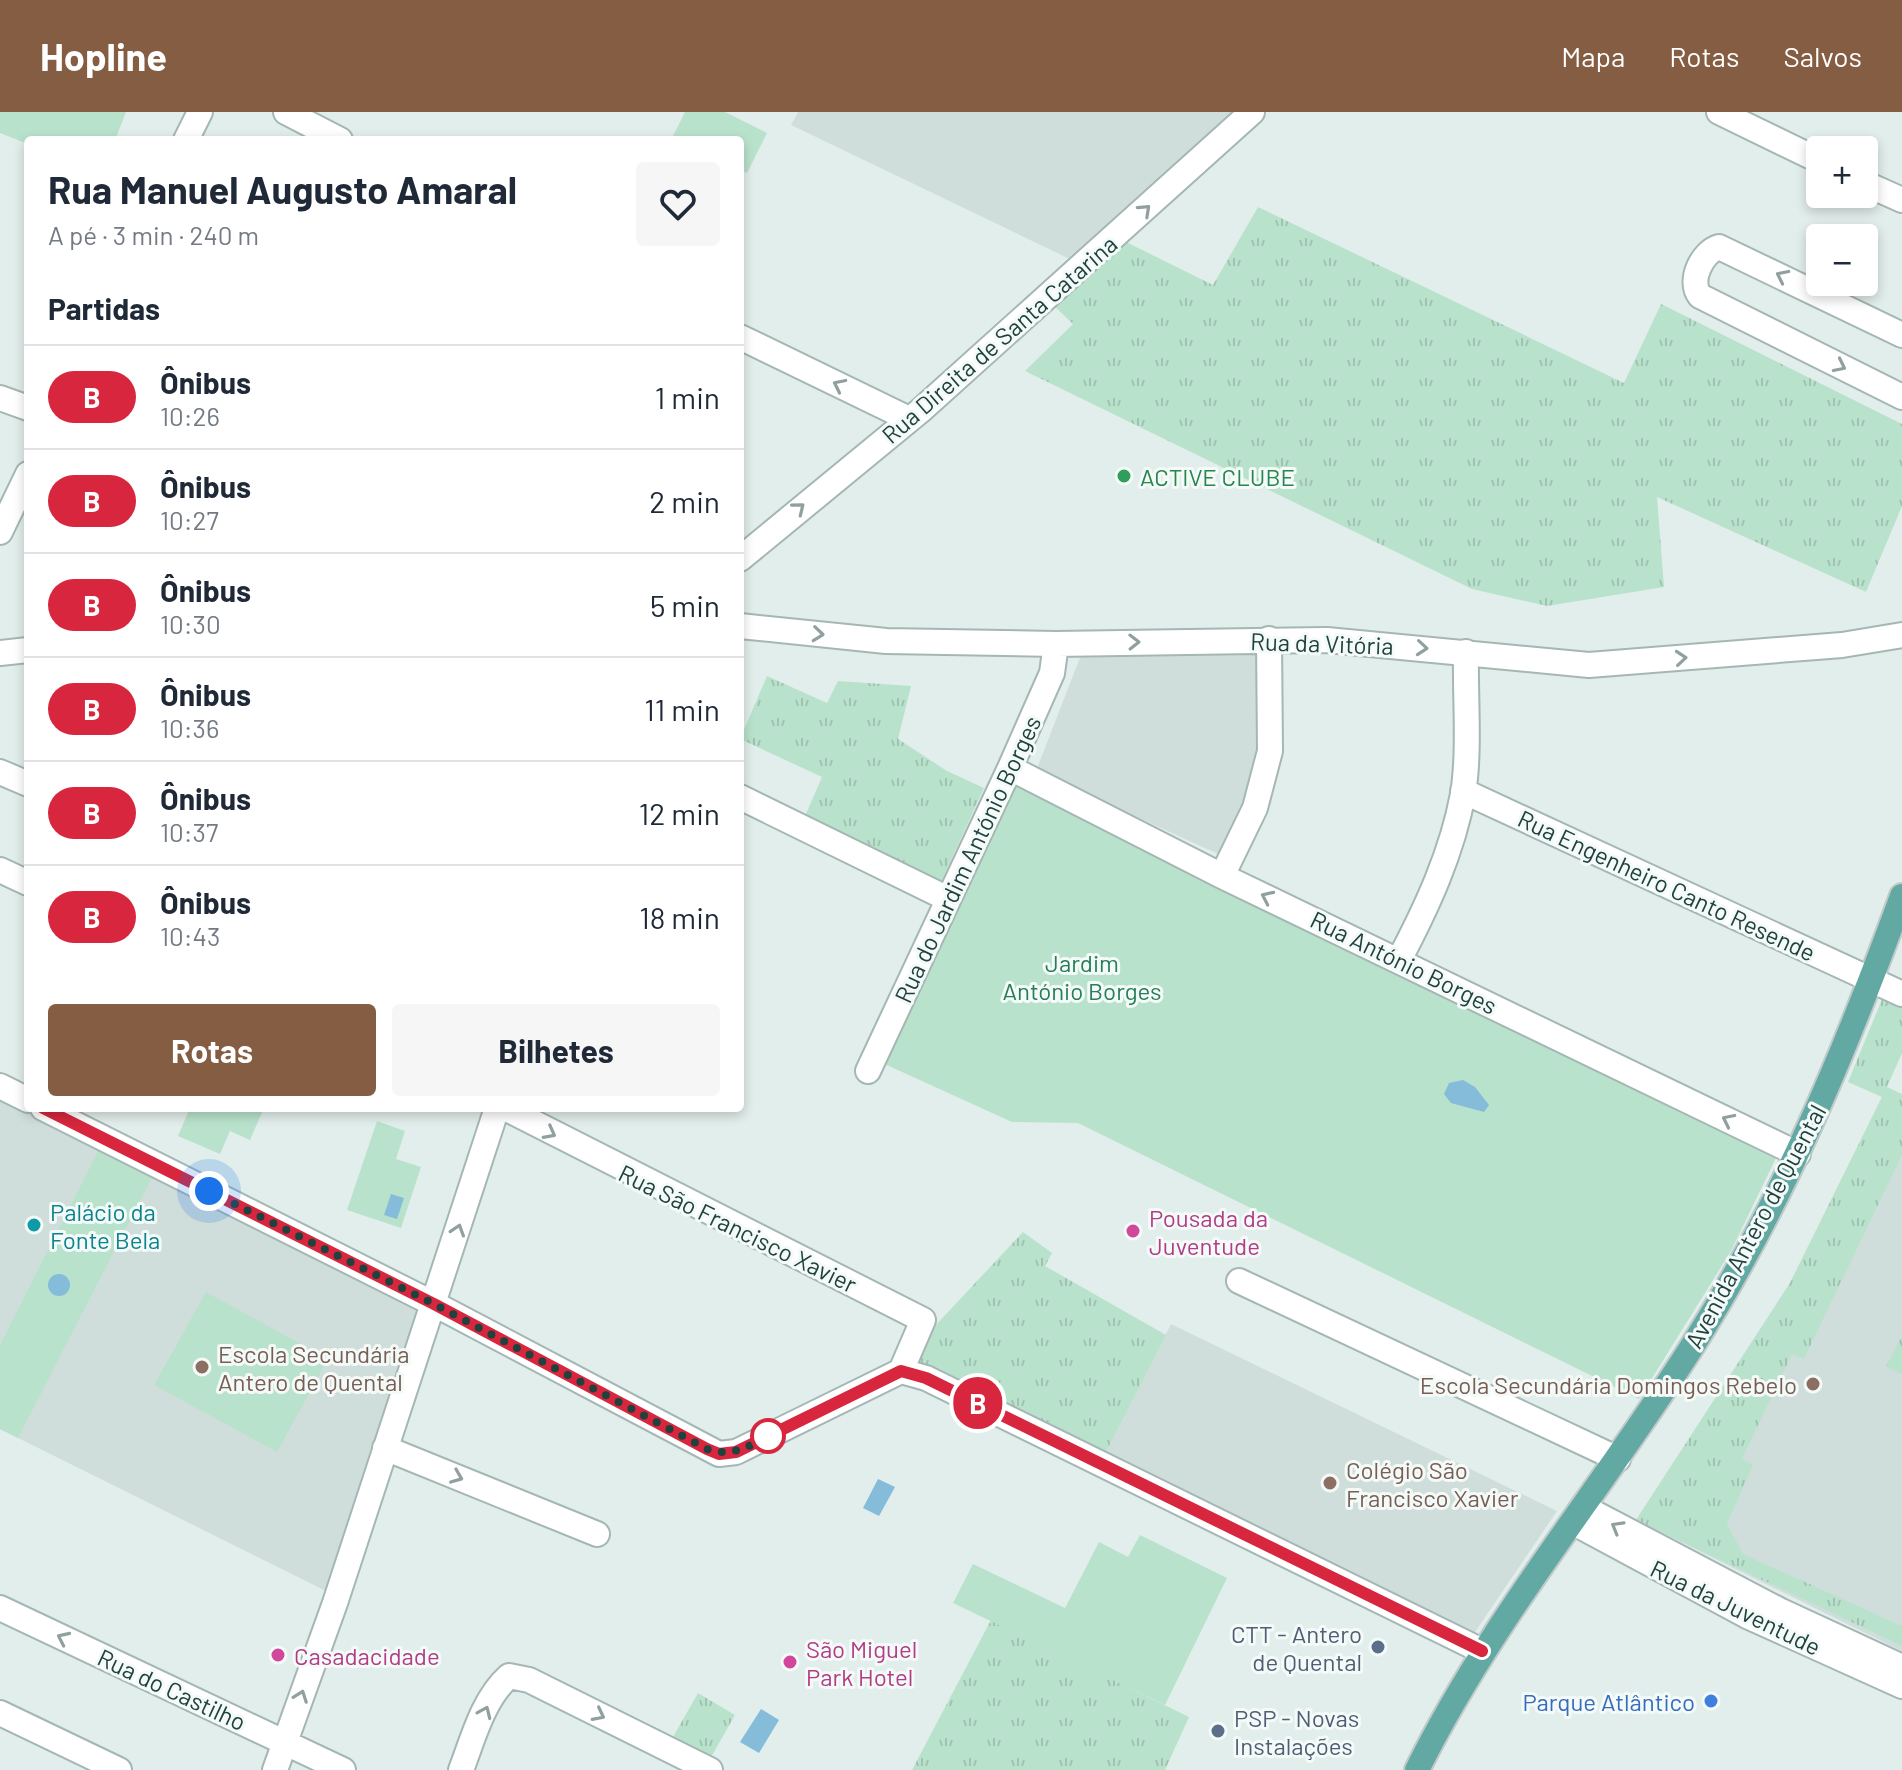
<!DOCTYPE html>
<html lang="pt">
<head>
<meta charset="utf-8">
<style>
  :root { --surface:#fff; --page:#f6f6f7; --text:#1f2937; --muted:#747a83; --line:#e0e1e3; --accent:#845d42 }
  body { margin:0; font-family:Barlow,sans-serif; background:var(--page); color:var(--text); height:100vh; display:flex; flex-direction:column; font-size:30px; white-space:nowrap }
  * { box-sizing:border-box; margin:0 }
  p { font-size:26px; color:var(--muted) }
  .icon { flex:none; width:44px; height:44px; fill:none; stroke:currentColor; stroke-width:2; stroke-linecap:round; stroke-linejoin:round }
  .map { position:relative; flex:1; overflow:hidden }
  .sheet { position:absolute; left:24px; top:24px; width:720px; height:976px; display:flex; flex-direction:column; background:var(--surface); border-radius:8px; box-shadow:0 4px 12px #0003 }
  .sheet>* { flex:none }
  .badge { padding:0 16px; border-radius:26px; font-size:28px; line-height:52px }
  .fabs { position:absolute; left:1806px; top:24px; display:grid; gap:16px }
  .fabs a { display:grid; place-items:center; width:72px; height:72px; border-radius:8px; background:var(--surface); box-shadow:0 4px 12px #0003; font-size:40px }
  .you { position:absolute; width:40px; height:40px; margin:-20px; border:6px solid #fff; border-radius:50%; background:#1a73e8; box-shadow:0 0 0 12px #1a73e833 }
  .map>.badge { position:absolute; translate:-50% -50%; box-shadow:0 0 0 4px #fff }
  h2 { padding:0 24px; font-size:30px; line-height:72px }
  .round { display:grid; place-items:center; flex:none; width:84px; height:84px; border-radius:8px; background:var(--page) }
  .summary { display:flex; align-items:center; justify-content:space-between; height:136px; padding:0 24px }
  h1 { font-size:38px; font-weight:700; line-height:60px }
  .primary-button { display:flex; gap:16px; margin-top:auto; padding:16px 24px }
  .primary-button a { flex:1; height:92px; border-radius:8px; background:var(--accent); color:#fff; font-size:32px; font-weight:700; line-height:92px; text-align:center }
  .primary-button a+a { background:var(--page); color:var(--text) }
  ul { padding:0; list-style:none }
  li { display:flex; align-items:center; gap:24px; height:104px; padding:0 24px; border-top:2px solid var(--line) }
  li div { flex:1 }
  li b { display:block; font-size:30px }
  li em { font-style:normal }
  li .badge { min-width:88px; font-weight:700; text-align:center }
  header { display:flex; align-items:center; gap:48px; box-sizing:border-box; height:112px; padding:0 40px; background:var(--accent); color:#fff }
  header strong { font-size:38px }
  nav { display:flex; gap:44px; margin-inline-start:auto; font-size:28px }
  .map>svg:first-child { display:block }
  .built { fill:#d0dedb }
  .grass { fill:url(#grass-tufts) }
  .garden { fill:#b9e2cc }
  .water { fill:#84bcd9 }
  .lines { fill:none; stroke-linecap:round; stroke-linejoin:round }
  .minor-casing { stroke:#a4b7b4; stroke-width:28 }
  .major-casing { stroke:#c1cac9; stroke-width:28 }
  .minor { stroke:#fff; stroke-width:24 }
  .major { stroke:#62a9a4; stroke-width:24 }
  .oneway { stroke:#90a09f }
  .line-casing { stroke:#fff; stroke-width:18 }
  .line { stroke:#d7263d; stroke-width:12 }
  .walk { stroke:#20423f; stroke-width:8; stroke-dasharray:0 14.4 }
  .leisure-dot { fill:#2e9e5b; stroke:#f4faf8; stroke-width:3 }
  .culture-dot { fill:#0f9aa8; stroke:#f4faf8; stroke-width:3 }
  .hotel-dot { fill:#d1479c; stroke:#f4faf8; stroke-width:3 }
  .education-dot { fill:#8d6e63; stroke:#f4faf8; stroke-width:3 }
  .stop-dot { fill:#fff; stroke:#d7263d; stroke-width:4 }
  .service-dot { fill:#5c6f8a; stroke:#f4faf8; stroke-width:3 }
  .shop-dot { fill:#3f7fe0; stroke:#f4faf8; stroke-width:3 }
  .labels { text-anchor:middle; dominant-baseline:central; stroke-width:6; stroke-linejoin:round; paint-order:stroke }
  .street-label { font-size:24px; fill:#20423f; stroke:#f4faf8 }
  .leisure-label { font-size:24px; fill:#27864d; stroke:#f4faf8; text-anchor:start }
  .park-label { font-size:24px; fill:#257e59; stroke:#f4faf8 }
  .culture-label { font-size:24px; fill:#0d838f; stroke:#f4faf8; text-anchor:start }
  .hotel-label { font-size:24px; fill:#b23c85; stroke:#f4faf8; text-anchor:start }
  .education-label { font-size:24px; fill:#785e54; stroke:#f4faf8; text-anchor:start }
  .service-label { font-size:24px; fill:#4e5e75; stroke:#f4faf8; text-anchor:end }
  .shop-label { font-size:24px; fill:#366cbe; stroke:#f4faf8; text-anchor:end }
</style>
</head>
<body>
<header>
<strong>Hopline</strong>
<nav><a>Mapa</a><a>Rotas</a><a>Salvos</a></nav>
</header>
<div class="map">
<svg width="1902" height="1658" viewBox="0 0 1902 1658">
  <defs>
    <pattern id="grass-tufts" width="24" height="20" patternUnits="userSpaceOnUse" patternTransform="scale(2)"><rect width="24" height="20" fill="#b9e2cc"/><path d="M3 7l-1-3M5 7V3M7 7l1-3M15 17l-1-3M17 17v-4M19 17l1-3" fill="none" stroke="#9fc3b0"/></pattern>
  </defs>
  <rect width="100%" height="100%" fill="#e2eeeb"/>
  <path class="built" d="M 798,0 L 1237,0 L 1076,150 L 791,13 Z
    M 1259,536 L 1258,635 L 1249,683 L 1226,736 L 1218,742 L 1036,659 L 1081,543 Z
    M 0,981 L 426,1193 L 326,1479 L 0,1317 Z
    M 1882,985 L 1902,995 L 1902,1539 L 1636,1408 L 1790,1171 Z
    M 1171,1212 L 1557,1399 L 1471,1526 L 1105,1342 Z"/>
  <path class="grass" d="M 1258,95 L 1624,271 L 1661,192 L 1902,312 L 1902,394 L 1866,480 L 1657,385 L 1664,475 L 1547,494 L 1472,477 L 1025,259 L 1073,212 L 1052,192 L 1126,130 L 1213,173 Z
    M 767,564 L 827,591 L 838,569 L 911,574 L 898,627 L 947,659 L 984,676 L 940,772 L 805,704 L 822,665 L 740,627 Z
    M 1883,885 L 1902,893 L 1902,941 L 1887,975 L 1902,982 L 1902,1043 L 1804,1247 L 1792,1242 L 1742,1347 L 1753,1353 L 1727,1412 L 1743,1442 L 1902,1514 L 1902,1534 L 1636,1408 L 1790,1171 L 1882,985 L 1848,970 Z
    M 1023,1120 L 1052,1141 L 1045,1154 L 1166,1223 L 1105,1342 L 917,1253 L 934,1215 Z
    M 1901,1225 L 1902,1225 L 1902,1262 L 1886,1255 Z
    M 991,1508 L 1189,1605 L 1165,1658 L 912,1658 Z
    M 698,1581 L 735,1603 L 710,1647 L 673,1625 Z"/>
  <path class="garden" d="M 0,0 L 126,0 L 115,28 L 28,28 L 28,32 L 0,21 Z
    M 685,0 L 725,0 L 767,21 L 747,61 L 740,58 L 740,28 L 680,28 L 673,24 Z
    M 1014,666 L 1776,1046 L 1731,1139 L 1639,1287 L 1078,1011 L 1012,1010 L 878,949 Z
    M 190,996 L 264,996 L 250,1028 L 230,1019 L 220,1042 L 178,1024 Z
    M 377,1009 L 405,1019 L 396,1047 L 421,1055 L 401,1116 L 347,1098 Z
    M 102,1031 L 156,1058 L 18,1326 L 0,1317 L 0,1233 Z
    M 206,1180 L 328,1247 L 277,1340 L 154,1273 Z
    M 1140,1423 L 1227,1466 L 1165,1593 L 953,1491 L 973,1452 L 1065,1496 L 1099,1430 L 1128,1445 Z"/>
  <path class="water" d="M 1463,968 L 1475,975 L 1489,993 L 1484,1000 L 1451,991 L 1444,982 L 1449,971 Z
    M 391,1082 L 404,1086 L 397,1107 L 384,1103 Z
    M48 1173a11 11 0 1 1 22 0a11 11 0 1 1-22 0Z
    M 878,1367 L 895,1375 L 879,1404 L 863,1396 Z
    M 761,1597 L 779,1608 L 759,1641 L 740,1630 Z"/>
  <g class="lines">
    <defs>
      <path id="minor" d="M 286,0 L 340,28
        M 1719,0 L 1820,49
        M 186,28 L 200,0
        M 1864,71 L 1902,88
        M 1902,223 L 1719,135 C 1702,140 1688,169 1700,184 L 1902,285
        M 740,225 L 909,307
        M 0,286 L 28,296
        M 0,420 L 28,362
        M 740,447 L 920,299 L 1252,0
        M 740,514 L 886,529 L 1056,532 L 1327,528 L 1589,553 L 1842,533 L 1902,523
        M 0,541 L 28,538
        M 1010,656 L 1222,764 L 1798,1042
        M 0,660 L 28,672
        M 1463,679 L 1902,882
        M 740,685 L 938,782
        M 0,758 L 28,771
        M 1222,764 L 1255,696 L 1270,639 L 1269,527
        M 1399,848 C 1427,795 1452,741 1463,682 C 1470,639 1465,584 1466,540
        M 868,959 L 1010,656 L 1052,561 L 1056,532
        M 0,974 L 28,988
        M 43,996 L 440,1195 L 719,1342 L 736,1340 L 901,1259
        M 505,996 L 923,1208 L 901,1259
        M 1239,1169 L 1618,1347
        M 901,1259 L 926,1266 L 1482,1539
        M 385,1336 L 597,1422
        M 1583,1395 L 1781,1499 L 1902,1555
        M 1574,1411 L 1747,1504 L 1902,1574
        M 0,1496 L 343,1658
        M 0,1601 L 119,1658
        M 275,1658 L 335,1491 L 497,996
        M 461,1658 C 473,1627 483,1587 509,1564 L 529,1568 L 710,1658"/>
      <path id="major" d="M 1417,1658 C 1492,1506 1603,1376 1693,1233 C 1782,1092 1845,940 1902,784"/>
    </defs>
    <use href="#minor" class="minor-casing"/>
    <use href="#major" class="major-casing"/>
    <use href="#minor" class="minor"/>
    <use href="#major" class="major"/>
  </g>
  <defs><path id="oneway-chevron" d="M-2-3.5L2.5 0L-2 3.5" fill="none" stroke-width="1.6" stroke-linecap="round" stroke-linejoin="round" transform="scale(2)"/></defs>
  <g class="oneway">
    <use href="#oneway-chevron" transform="translate(1145 98) rotate(-43)"/>
    <use href="#oneway-chevron" transform="translate(1782 164) rotate(-154)"/>
    <use href="#oneway-chevron" transform="translate(1840 254) rotate(26)"/>
    <use href="#oneway-chevron" transform="translate(839 273) rotate(-154)"/>
    <use href="#oneway-chevron" transform="translate(799 396) rotate(-39)"/>
    <use href="#oneway-chevron" transform="translate(818 522) rotate(6)"/>
    <use href="#oneway-chevron" transform="translate(1134 530) rotate(-1)"/>
    <use href="#oneway-chevron" transform="translate(1422 536) rotate(5)"/>
    <use href="#oneway-chevron" transform="translate(1681 546) rotate(-5)"/>
    <use href="#oneway-chevron" transform="translate(1267 785) rotate(-155)"/>
    <use href="#oneway-chevron" transform="translate(1728 1008) rotate(-154)"/>
    <use href="#oneway-chevron" transform="translate(550 1021) rotate(28)"/>
    <use href="#oneway-chevron" transform="translate(458 1118) rotate(-72)"/>
    <use href="#oneway-chevron" transform="translate(457 1365) rotate(22)"/>
    <use href="#oneway-chevron" transform="translate(1617 1415) rotate(-150)"/>
    <use href="#oneway-chevron" transform="translate(63 1526) rotate(-155)"/>
    <use href="#oneway-chevron" transform="translate(301 1584) rotate(-70)"/>
    <use href="#oneway-chevron" transform="translate(485 1600) rotate(-66)"/>
    <use href="#oneway-chevron" transform="translate(599 1603) rotate(27)"/>
  </g>
  <g class="lines">
    <defs>
      <path id="line" d="M 43,996 L 434,1192 L 707,1337 L 719,1342 L 736,1340 L 901,1259 L 926,1266 L 1482,1539"/>
    </defs>
    <use href="#line" class="line-casing"/>
    <use href="#line" class="line"/>
    <path class="walk" d="M 209,1079 L 434,1192 L 707,1337 C 733,1347 754,1331 776,1320 L 768,1324"/>
  </g>
  <circle class="leisure-dot" cx="1124" cy="364" r="8"/>
  <circle class="culture-dot" cx="34" cy="1113" r="8"/>
  <g class="hotel-dot">
    <circle cx="1133" cy="1119" r="8"/>
    <circle cx="278" cy="1543" r="8"/>
    <circle cx="790" cy="1550" r="8"/>
  </g>
  <g class="education-dot">
    <circle cx="202" cy="1255" r="8"/>
    <circle cx="1813" cy="1272" r="8"/>
    <circle cx="1330" cy="1371" r="8"/>
  </g>
  <circle class="stop-dot" cx="768" cy="1324" r="16"/>
  <g class="service-dot">
    <circle cx="1378" cy="1535" r="8"/>
    <circle cx="1218" cy="1619" r="8"/>
  </g>
  <circle class="shop-dot" cx="1711" cy="1589" r="8"/>
  <g class="labels">
    <g class="street-label">
      <text transform="translate(999 227) rotate(-41)">Rua Direita de Santa Catarina</text>
      <text transform="translate(1322 531) rotate(2)">Rua da Vitória</text>
      <text transform="translate(967 747) rotate(-65)">Rua do Jardim António Borges</text>
      <text transform="translate(1667 773) rotate(25)">Rua Engenheiro Canto Resende</text>
      <text transform="translate(1404 850) rotate(26)">Rua António Borges</text>
      <text transform="translate(1755 1114) rotate(-62)">Avenida Antero de Quental</text>
      <text transform="translate(738 1116) rotate(26)">Rua São Francisco Xavier</text>
      <text transform="translate(1736 1495) rotate(26)">Rua da Juventude</text>
      <text transform="translate(172 1577) rotate(25)">Rua do Castilho</text>
    </g>
    <g class="leisure-label">
      <text x="1140" y="364">ACTIVE CLUBE</text>
    </g>
    <g class="park-label">
      <text x="1082" y="850">Jardim<tspan x="1082" dy="28">António Borges</tspan></text>
    </g>
    <g class="culture-label">
      <text x="50" y="1099">Palácio da<tspan x="50" dy="28">Fonte Bela</tspan></text>
    </g>
    <g class="hotel-label">
      <text x="1149" y="1105">Pousada da<tspan x="1149" dy="28">Juventude</tspan></text>
      <text x="806" y="1536">São Miguel<tspan x="806" dy="28">Park Hotel</tspan></text>
      <text x="294" y="1543">Casadacidade</text>
    </g>
    <g class="education-label">
      <text x="218" y="1241">Escola Secundária<tspan x="218" dy="28">Antero de Quental</tspan></text>
      <text x="1797" y="1272" text-anchor="end">Escola Secundária Domingos Rebelo</text>
      <text x="1346" y="1357">Colégio São<tspan x="1346" dy="28">Francisco Xavier</tspan></text>
    </g>
    <g class="service-label">
      <text x="1362" y="1521">CTT - Antero<tspan x="1362" dy="28">de Quental</tspan></text>
      <text x="1234" y="1605" text-anchor="start">PSP - Novas<tspan x="1234" dy="28">Instalações</tspan></text>
    </g>
    <g class="shop-label">
      <text x="1695" y="1589">Parque Atlântico</text>
    </g>
  </g>
</svg>
<div class="fabs">
<a>+</a>
<a>−</a>
</div>
<div class="you" style="left:209px;top:1079px"></div>
<b class="badge" style="left:978px;top:1291px;background:#d7263d;color:#fff">B</b>
<section class="sheet">
<div class="summary"><div><h1>Rua Manuel Augusto Amaral</h1><p>A pé · 3 min · 240 m</p></div><a class="round"><svg class="icon" aria-label="heart" viewBox="0 0 24 24"><path d="M12 20l-8-8c-3-5 5-10 8-4 3-6 11-1 8 4z"/></svg></a></div>
<h2>Partidas</h2>
<ul>
<li><span class="badge" style="background:#d7263d;color:#fff">B</span><div><b>Ônibus</b><p>10:26</p></div><em>1 min</em></li>
<li><span class="badge" style="background:#d7263d;color:#fff">B</span><div><b>Ônibus</b><p>10:27</p></div><em>2 min</em></li>
<li><span class="badge" style="background:#d7263d;color:#fff">B</span><div><b>Ônibus</b><p>10:30</p></div><em>5 min</em></li>
<li><span class="badge" style="background:#d7263d;color:#fff">B</span><div><b>Ônibus</b><p>10:36</p></div><em>11 min</em></li>
<li><span class="badge" style="background:#d7263d;color:#fff">B</span><div><b>Ônibus</b><p>10:37</p></div><em>12 min</em></li>
<li><span class="badge" style="background:#d7263d;color:#fff">B</span><div><b>Ônibus</b><p>10:43</p></div><em>18 min</em></li>
</ul>
<div class="primary-button"><a>Rotas</a><a>Bilhetes</a></div>
</section>
</div>
</body>
</html>
